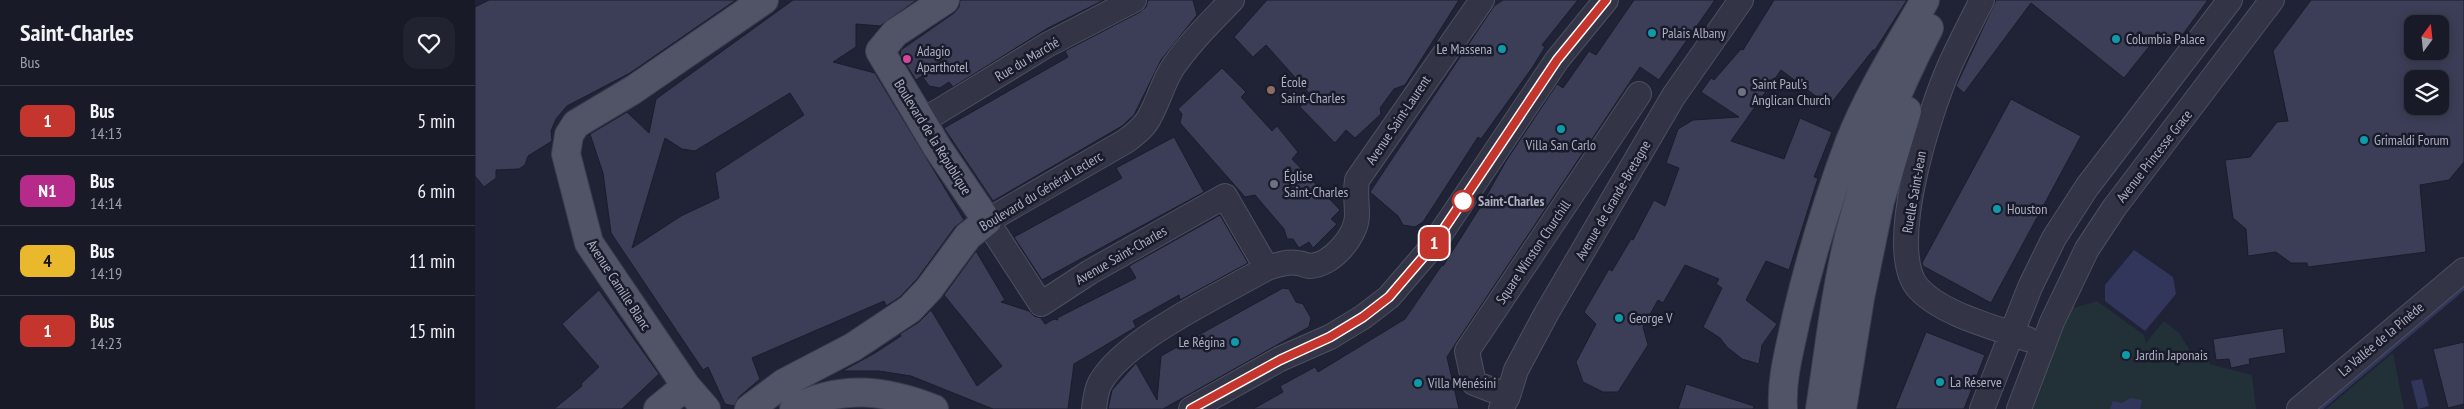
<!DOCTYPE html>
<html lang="fr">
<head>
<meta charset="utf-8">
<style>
  :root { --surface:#181a28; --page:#212330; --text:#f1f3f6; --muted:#9fa1a8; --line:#363845 }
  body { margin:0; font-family:"PT Sans Narrow",sans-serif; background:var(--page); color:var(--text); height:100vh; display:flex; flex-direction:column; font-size:19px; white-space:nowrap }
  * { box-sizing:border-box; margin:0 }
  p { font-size:16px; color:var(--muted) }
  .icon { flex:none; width:28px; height:28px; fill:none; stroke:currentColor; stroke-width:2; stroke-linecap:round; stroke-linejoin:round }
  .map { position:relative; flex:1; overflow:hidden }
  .details { display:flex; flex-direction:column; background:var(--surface); width:475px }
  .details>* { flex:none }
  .badge { padding:0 10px; border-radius:8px; font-size:18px; line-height:32px }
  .needle { width:32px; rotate:15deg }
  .controls { position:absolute; left:1929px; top:15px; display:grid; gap:10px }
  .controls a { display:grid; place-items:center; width:45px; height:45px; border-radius:10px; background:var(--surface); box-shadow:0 2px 12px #0003,0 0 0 1px var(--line); font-size:25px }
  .map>.badge { position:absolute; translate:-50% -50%; box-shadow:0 0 0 2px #fff }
  .round { display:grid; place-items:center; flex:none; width:52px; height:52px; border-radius:15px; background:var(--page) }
  .headline { display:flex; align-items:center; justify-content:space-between; height:85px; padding:0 20px }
  h1 { font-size:24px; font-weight:800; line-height:38px }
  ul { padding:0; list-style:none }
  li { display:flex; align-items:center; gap:15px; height:70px; padding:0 20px; border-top:1px solid var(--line) }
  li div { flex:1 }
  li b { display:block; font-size:19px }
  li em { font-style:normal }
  li .badge { min-width:55px; font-weight:700; text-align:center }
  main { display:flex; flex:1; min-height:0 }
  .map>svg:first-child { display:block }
  .green { fill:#223038 }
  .water { fill:#32365b }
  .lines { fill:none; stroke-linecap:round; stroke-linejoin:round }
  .stream { stroke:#32365b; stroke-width:5.5 }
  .building { fill:#3b3e56; stroke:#1a1d2d; fill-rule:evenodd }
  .minor-casing { stroke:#4d5061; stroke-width:26 }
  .major-casing { stroke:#3c3f50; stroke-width:30 }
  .minor { stroke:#333546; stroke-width:24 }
  .major { stroke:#515367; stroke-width:28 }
  .line-casing { stroke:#fff; stroke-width:11 }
  .line { stroke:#c4362d; stroke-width:8 }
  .culture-dot { fill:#0f9aa8; stroke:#191b2b; stroke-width:2 }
  .hotel-dot { fill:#d1479c; stroke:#191b2b; stroke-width:2 }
  .education-dot { fill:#8d6e63; stroke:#191b2b; stroke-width:2 }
  .worship-dot { fill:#6b7280; stroke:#191b2b; stroke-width:2 }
  .stop-dot { fill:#fff; stroke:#c4362d; stroke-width:2.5 }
  .labels { text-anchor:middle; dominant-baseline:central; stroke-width:5; stroke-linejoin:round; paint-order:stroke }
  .poi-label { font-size:14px; fill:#adafc3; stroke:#191b2b; text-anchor:start }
  .street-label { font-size:14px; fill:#adafc3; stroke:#191b2b }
  .stop-label { font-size:14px; font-weight:bold; fill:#adafc3; stroke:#191b2b; text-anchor:start }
</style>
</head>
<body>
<main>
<section class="details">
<div class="headline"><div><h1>Saint-Charles</h1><p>Bus</p></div><a class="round"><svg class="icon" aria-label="heart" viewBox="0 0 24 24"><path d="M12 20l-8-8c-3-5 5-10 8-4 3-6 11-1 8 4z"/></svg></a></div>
<ul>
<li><span class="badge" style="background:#c4362d;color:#fff">1</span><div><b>Bus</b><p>14:13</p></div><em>5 min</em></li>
<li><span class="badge" style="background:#b62b8a;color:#fff">N1</span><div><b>Bus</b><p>14:14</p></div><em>6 min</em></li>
<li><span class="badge" style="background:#eab82c;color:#111">4</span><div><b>Bus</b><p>14:19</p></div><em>11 min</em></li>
<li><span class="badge" style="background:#c4362d;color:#fff">1</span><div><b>Bus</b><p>14:23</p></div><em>15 min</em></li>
</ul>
</section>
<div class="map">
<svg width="1989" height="409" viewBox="0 0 1989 409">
  <rect width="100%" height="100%" fill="#202336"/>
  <path class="green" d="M 1622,301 L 1669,335 L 1671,343 L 1689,321 L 1704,333 L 1715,351 L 1734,358 L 1734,364 L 1777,375 L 1781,409 L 1558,409 L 1595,309 Z
    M 1918,353 L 1929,409 L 1851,409 Z"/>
  <path class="water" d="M 1659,250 L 1698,277 L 1701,294 L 1670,331 L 1630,301 L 1630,285 Z
    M 1947,379 L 1954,406 L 1943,409 L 1936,381 Z
    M 1655,398 L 1667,400 L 1665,409 L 1635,409 L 1638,401 L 1647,403 Z"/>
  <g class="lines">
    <path class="stream" d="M 1844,409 L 1989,287"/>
  </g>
  <path class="building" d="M 14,0 L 261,0 L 155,73 L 92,106 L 81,119 L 76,131 L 77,141 L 53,156 L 50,165 L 44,169 L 21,170 L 21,178 L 9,187 L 0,176 L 0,7 Z
    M 318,0 L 442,0 L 405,26 L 381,24 L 381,47 L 358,62 L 400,73 L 489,220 L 480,227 L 442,279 L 425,297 L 411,306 L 409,301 L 277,358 L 285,379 L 264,397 L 259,406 L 250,404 L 233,367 L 228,370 L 136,233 L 128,173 L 115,134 L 152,112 L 174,133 L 181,99 ZM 315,93 L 329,115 L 240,173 L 244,198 L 206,216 L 157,248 L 190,138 L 207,149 L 220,151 Z
    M 485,0 L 629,0 L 573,28 L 478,87 L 474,82 L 465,88 L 454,86 L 447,76 L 441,80 L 425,55 L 426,50 L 479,13 L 484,7 Z
    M 673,0 L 718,0 L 722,15 L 686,60 L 659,115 L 647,126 L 518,201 L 469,128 L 593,57 L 590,51 L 665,12 L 671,7 Z
    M 792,0 L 984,0 L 930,85 L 919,89 L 905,108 L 906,114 L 880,138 L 871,130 L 860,143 L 825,107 L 835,94 L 791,45 L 778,57 L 759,37 Z
    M 1028,0 L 1103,0 L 1067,45 L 1070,47 L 1057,68 L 1006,139 L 1003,137 L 948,222 L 940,227 L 928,225 L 923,216 L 895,192 L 1019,6 Z
    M 1159,0 L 1240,0 L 1184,80 L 1165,67 L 981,343 L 972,357 L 984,409 L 778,409 L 808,392 L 805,386 L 840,367 L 843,372 L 930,319 L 967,265 L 968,266 L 1004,209 L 1031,161 L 1082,84 L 1088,88 L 1114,51 L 1121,55 Z
    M 1299,0 L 1432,0 L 1400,50 L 1398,50 L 1354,106 L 1306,70 L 1256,141 L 1309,159 L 1325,118 L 1357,132 L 1339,177 L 1343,178 L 1314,270 L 1291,261 L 1271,300 L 1302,324 L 1287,345 L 1284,364 L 1267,359 L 1252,347 L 1245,338 L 1228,327 L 1247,288 L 1241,284 L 1244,279 L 1210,265 L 1188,303 L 1183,300 L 1168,327 L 1173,345 L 1143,392 L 1128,392 L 1108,382 L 1101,362 L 1121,324 L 1109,312 L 1134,269 L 1137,271 L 1156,239 L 1158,240 L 1179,200 L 1190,206 L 1204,168 L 1191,163 L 1203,129 L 1218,120 L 1264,117 L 1226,92 L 1236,78 L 1239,80 L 1266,49 L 1268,50 Z
    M 1521,0 L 1733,0 L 1700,45 L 1685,33 L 1649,78 L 1556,3 L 1489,93 L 1481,86 Z
    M 1836,0 L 1989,0 L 1989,162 L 1974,180 L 1945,185 L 1951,252 L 1833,267 L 1832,263 L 1816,263 L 1801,252 L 1773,256 L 1771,229 L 1758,218 L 1750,160 L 1775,157 L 1802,122 L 1813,121 L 1798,51 ZM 1938,24 L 1965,24 L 1965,51 L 1938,51 ZM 1938,79 L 1965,79 L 1965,106 L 1938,106 Z
    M 747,68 L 771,92 L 766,97 L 797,131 L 802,126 L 823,152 L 817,159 L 865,210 L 856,219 L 862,224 L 838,248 L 834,242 L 824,248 L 818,239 L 812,239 L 809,229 L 780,195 L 770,197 L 705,123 L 707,114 L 703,109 Z
    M 1536,99 L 1606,136 L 1516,303 L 1448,266 L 1447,263 Z
    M 699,137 L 729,192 L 567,280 L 539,237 L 647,178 L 641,168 Z
    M 745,215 L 773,263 L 705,300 L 704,295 L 658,321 L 661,327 L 599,364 L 593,409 L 518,409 L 436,376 L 404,371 L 367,371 L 400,353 L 426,336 L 425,334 L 444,322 L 456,310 L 502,386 L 527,366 L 469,295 L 501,251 L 530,300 L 526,302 L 554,311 L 559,316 L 566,318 L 570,324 L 579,319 L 583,320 L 582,318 L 661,278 L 654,266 Z
    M 808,288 L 814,289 L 821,302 L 828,304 L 836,318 L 834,327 L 688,409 L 633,409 L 637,390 L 661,363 L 682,400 L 686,356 Z
    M 124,290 L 184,374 L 147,409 L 79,409 L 107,386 L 106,384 L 124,367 L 87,324 Z
    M 1808,328 L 1811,353 L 1774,359 L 1775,364 L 1756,368 L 1754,359 L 1741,360 L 1738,339 Z
    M 1451,332 L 1510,355 L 1489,409 L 1420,409 Z
    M 1989,342 L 1989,404 L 1973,408 L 1958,349 Z
    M 1211,384 L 1279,406 L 1278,409 L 1203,409 Z"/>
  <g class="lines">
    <defs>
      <path id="minor" d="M 757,0 C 736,22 715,42 698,67 C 688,82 684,100 675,116 C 670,127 660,134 651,141 L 512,221 L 566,304 L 615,272 L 750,196 L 787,260
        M 1507,0 C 1496,22 1485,43 1475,65 C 1456,108 1409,249 1443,288 C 1466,314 1519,327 1552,339
        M 446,122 L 572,45 L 659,0
        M 1033,396 L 999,383 L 992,351 L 1164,94
        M 619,409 C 620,401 621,390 625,383 C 649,339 747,294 792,268 C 802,265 812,261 822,263 C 826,263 830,265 834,266 C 856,266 882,236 882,215 C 882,203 880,193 882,180 L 1007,0
        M 716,409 L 805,359 L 855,337 L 888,317 L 914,297 L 956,248 L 1082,60 L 1131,0
        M 1026,409 L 1033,396 L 1041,370 L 1071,314 L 1198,97 L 1266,0
        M 1507,409 L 1555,287 L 1579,238 L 1612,187 L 1755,0
        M 1544,409 L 1577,322 L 1612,249 L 1639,208 L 1797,0
        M 1824,409 L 1989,270"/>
      <path id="major" d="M 183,409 L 211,386
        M 231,409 L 211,386 L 114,243 L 91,154 L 94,135 L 101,124 L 158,90 L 289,0
        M 274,409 L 309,383 L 378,347 L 435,309 L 454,289 L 493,236 L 512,221 L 462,147 L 405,51 L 420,33 L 470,0
        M 319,409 C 366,384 411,390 459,409
        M 1308,409 C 1306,378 1315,349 1321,319 C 1335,259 1353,199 1375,141 C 1395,91 1424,46 1450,0
        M 1345,409 C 1354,351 1360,293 1374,237 C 1392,164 1419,95 1454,28
        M 1367,409 L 1385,298 L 1405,201 L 1432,111"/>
    </defs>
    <use href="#minor" class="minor-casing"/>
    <use href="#major" class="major-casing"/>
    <use href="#minor" class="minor"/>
    <use href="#major" class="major"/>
  </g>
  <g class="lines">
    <defs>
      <path id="line" d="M 716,409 L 805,360 L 855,337 L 888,317 L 914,297 L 956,248 L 1082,60 L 1131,0"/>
    </defs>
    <use href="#line" class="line-casing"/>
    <use href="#line" class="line"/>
  </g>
  <g class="culture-dot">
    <circle cx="1177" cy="33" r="5"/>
    <circle cx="1641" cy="39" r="5"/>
    <circle cx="1027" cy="49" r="5"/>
    <circle cx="1086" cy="129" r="5"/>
    <circle cx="1889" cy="140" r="5"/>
    <circle cx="1522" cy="209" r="5"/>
    <circle cx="1144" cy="318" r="5"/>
    <circle cx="760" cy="342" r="5"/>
    <circle cx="1651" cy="355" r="5"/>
    <circle cx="1465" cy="382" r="5"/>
    <circle cx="943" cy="383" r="5"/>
  </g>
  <circle class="hotel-dot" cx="432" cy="59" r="5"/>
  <circle class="education-dot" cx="796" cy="90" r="5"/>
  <g class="worship-dot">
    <circle cx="1267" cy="92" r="5"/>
    <circle cx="799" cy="184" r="5"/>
  </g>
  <circle class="stop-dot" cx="988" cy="201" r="10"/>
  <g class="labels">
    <g class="poi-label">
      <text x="1187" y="33">Palais Albany</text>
      <text x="1651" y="39">Columbia Palace</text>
      <text x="1017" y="49" text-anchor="end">Le Massena</text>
      <text x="442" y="51">Adagio<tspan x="442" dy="16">Aparthotel</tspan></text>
      <text x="806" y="82">École<tspan x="806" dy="16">Saint-Charles</tspan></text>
      <text x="1277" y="84">Saint Paul's<tspan x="1277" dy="16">Anglican Church</tspan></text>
      <text x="1899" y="140">Grimaldi Forum</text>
      <text x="1086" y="145" text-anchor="middle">Villa San Carlo</text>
      <text x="809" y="176">Église<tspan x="809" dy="16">Saint-Charles</tspan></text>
      <text x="1532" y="209">Houston</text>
      <text x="1154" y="318">George V</text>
      <text x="750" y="342" text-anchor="end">Le Régina</text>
      <text x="1661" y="355">Jardin Japonais</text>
      <text x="1475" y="382">La Réserve</text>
      <text x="953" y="383">Villa Ménésini</text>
    </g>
    <g class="street-label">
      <text transform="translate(552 59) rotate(-31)">Rue du Marché</text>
      <text transform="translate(923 120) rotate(-56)">Avenue Saint-Laurent</text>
      <text transform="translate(458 137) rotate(58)">Boulevard de la République</text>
      <text transform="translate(1679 156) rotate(-52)">Avenue Princesse Grace</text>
      <text transform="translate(566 191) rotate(-31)">Boulevard du Général Leclerc</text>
      <text transform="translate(1439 192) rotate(-80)">Ruelle Saint-Jean</text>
      <text transform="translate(1138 200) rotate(-60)">Avenue de Grande-Bretagne</text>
      <text transform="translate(1058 252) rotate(-56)">Square Winston Churchill</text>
      <text transform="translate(646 255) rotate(-30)">Avenue Saint-Charles</text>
      <text transform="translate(144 285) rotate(57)">Avenue Camille Blanc</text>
      <text transform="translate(1906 339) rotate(-40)">La Vallée de la Pinède</text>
    </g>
    <g class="stop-label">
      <text x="1003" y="201">Saint-Charles</text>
    </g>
  </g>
</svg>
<div class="controls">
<a><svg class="needle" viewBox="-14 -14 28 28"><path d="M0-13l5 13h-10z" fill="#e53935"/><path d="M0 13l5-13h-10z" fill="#9fa1a8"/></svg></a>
<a><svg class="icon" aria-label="layers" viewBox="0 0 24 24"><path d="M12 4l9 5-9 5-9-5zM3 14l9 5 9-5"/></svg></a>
</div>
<b class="badge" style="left:959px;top:243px;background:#c4362d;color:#fff">1</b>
</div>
</main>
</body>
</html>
